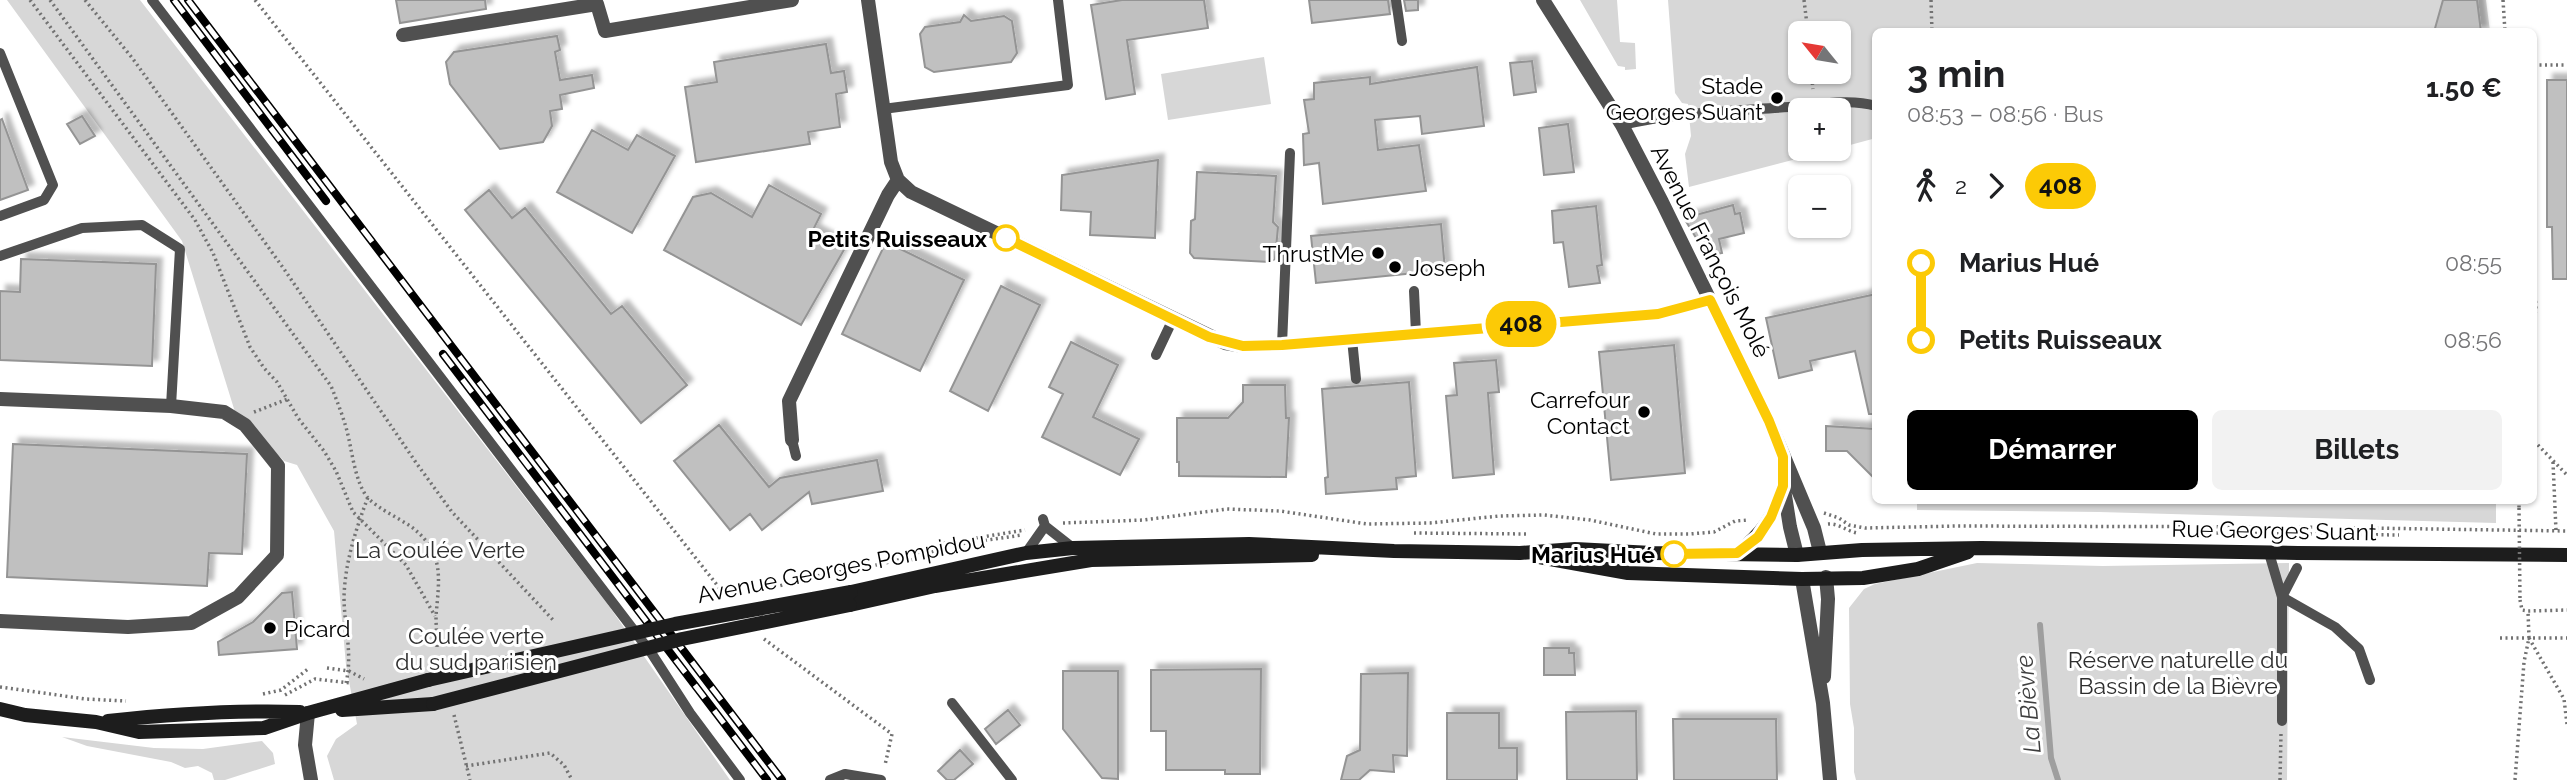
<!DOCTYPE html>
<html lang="fr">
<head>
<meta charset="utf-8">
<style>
  :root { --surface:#fff; --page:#f2f2f2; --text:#202124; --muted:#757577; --accent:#000 }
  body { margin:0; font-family:Raleway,sans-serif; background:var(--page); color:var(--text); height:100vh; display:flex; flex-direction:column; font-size:26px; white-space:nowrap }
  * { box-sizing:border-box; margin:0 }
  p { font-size:23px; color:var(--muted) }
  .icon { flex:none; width:38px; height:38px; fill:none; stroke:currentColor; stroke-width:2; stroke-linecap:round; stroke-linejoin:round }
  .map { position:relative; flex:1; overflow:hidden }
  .sheet { position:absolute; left:1872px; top:28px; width:665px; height:476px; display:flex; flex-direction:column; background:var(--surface); border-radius:10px; box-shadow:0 2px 5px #0004 }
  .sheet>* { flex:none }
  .badge { padding:0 14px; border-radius:23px; font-size:24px; line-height:46px }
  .needle { width:46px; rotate:300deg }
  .fabs { position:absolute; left:1788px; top:21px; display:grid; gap:14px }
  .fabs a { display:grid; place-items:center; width:63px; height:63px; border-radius:10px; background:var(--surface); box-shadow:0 2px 5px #0004; font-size:35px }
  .map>.badge { position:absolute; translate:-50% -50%; box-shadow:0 0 0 4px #fff }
  .legs { display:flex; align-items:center; gap:10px; height:77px; padding:0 35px; font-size:23px }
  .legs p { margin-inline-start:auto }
  .overview { display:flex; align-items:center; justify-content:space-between; height:119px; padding:0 35px }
  h1 { font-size:38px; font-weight:700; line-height:52px }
  .button { display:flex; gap:14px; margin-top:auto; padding:14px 35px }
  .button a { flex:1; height:80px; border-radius:10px; background:var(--accent); color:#fff; font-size:28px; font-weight:700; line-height:80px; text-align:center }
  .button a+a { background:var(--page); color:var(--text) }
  ul { padding:0 35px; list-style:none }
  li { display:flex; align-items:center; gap:24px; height:77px; font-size:26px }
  li i { display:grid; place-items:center; width:10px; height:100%; margin:0 9px; background:currentColor }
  li i::after { content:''; width:18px; height:18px; margin:-9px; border:5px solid; border-radius:50%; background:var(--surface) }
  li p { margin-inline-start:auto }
  li:first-child i { background:linear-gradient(#0000 50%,currentColor 0) }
  li:last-child i { background:linear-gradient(currentColor 50%,#0000 0) }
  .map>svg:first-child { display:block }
  .green { fill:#d7d7d7; fill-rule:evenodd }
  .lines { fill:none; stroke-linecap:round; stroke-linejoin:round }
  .stream { stroke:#9e9e9e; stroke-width:6 }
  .building { fill:#c0c0c0; stroke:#949494; stroke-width:2; filter:url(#shadow) }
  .path { stroke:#727272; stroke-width:3.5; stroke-dasharray:2 3.5; stroke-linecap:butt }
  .lane { stroke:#505050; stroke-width:10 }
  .street { stroke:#505050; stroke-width:14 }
  .secondary { stroke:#1d1d1d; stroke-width:14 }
  .rail-casing { stroke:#000; stroke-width:8 }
  .rail { stroke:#fff; stroke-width:5; stroke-dasharray:16; stroke-linecap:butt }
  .path-bridge { stroke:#727272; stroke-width:3.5; stroke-dasharray:2 3.5; stroke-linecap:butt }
  .secondary-bridge { stroke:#1d1d1d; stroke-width:14 }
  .line-1-casing { stroke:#fff; stroke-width:16 }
  .line-1 { stroke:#fcca06; stroke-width:10 }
  .poi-dot { fill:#000; stroke:#fff; stroke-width:2.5 }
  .stop-1-dot { fill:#fff; stroke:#fcca06; stroke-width:3.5 }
  .labels { text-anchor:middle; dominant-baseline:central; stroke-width:6; stroke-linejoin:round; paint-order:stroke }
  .poi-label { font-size:23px; fill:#000; stroke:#fff; text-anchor:end }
  .stop-label { font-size:23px; font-weight:bold; fill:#000; stroke:#fff; text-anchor:end }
  .street-label { font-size:23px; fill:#000; stroke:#fff }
  .park-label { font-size:23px; fill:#2e2e2e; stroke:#fff }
  .water-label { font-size:24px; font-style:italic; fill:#3f3f3f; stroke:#fff }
</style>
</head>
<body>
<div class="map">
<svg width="2567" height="780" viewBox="0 0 2567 780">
  <defs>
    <filter id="shadow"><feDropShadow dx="6" dy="-6" stdDeviation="2" flood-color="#0004"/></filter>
  </defs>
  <rect width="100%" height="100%" fill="#fff"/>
  <path class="green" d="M 7,0 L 140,0 L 609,606 L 730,780 L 334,780 L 327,756 L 336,739 L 357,724 L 346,665 L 334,531 L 297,465 L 284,461 L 235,412 L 182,241 Z
    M 1580,0 L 1617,0 L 1620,42 L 1635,43 L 1636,69 L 1625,70 L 1625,67 L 1618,66 Z
    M 1668,0 L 2486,0 L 2490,31 L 1876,32 L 1876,138 L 1839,148 L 1839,110 L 1801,110 L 1801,149 L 1835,149 L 1689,187 L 1685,154 L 1691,136 L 1688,104 L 1682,103 L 1675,93 ZM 1801,33 L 1839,33 L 1839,72 L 1801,72 Z
    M 1264,57 L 1271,104 L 1168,120 L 1161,74 Z
    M 1917,501 L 2496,500 L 2496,523 L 2099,512 L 1917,510 Z
    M 1977,563 L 2103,566 L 2289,563 L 2287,780 L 1856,780 L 1854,772 L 1854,728 L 1850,704 L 1849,608 L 1864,589 L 1875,584 Z
    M 62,737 L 154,748 L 203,749 L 262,741 L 273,753 L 275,764 L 225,780 L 214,780 L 212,773 L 198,766 L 185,768 L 171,762 L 87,746 Z"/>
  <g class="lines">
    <path class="stream" d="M 2040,625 L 2051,758 L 2058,780"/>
  </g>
  <path class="building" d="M 396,0 L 485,0 L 486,9 L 400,23 Z
    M 1122,0 L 1204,0 L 1208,28 L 1127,40 L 1135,94 L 1106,99 L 1091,5 Z
    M 1309,0 L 1388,0 L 1390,14 L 1312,23 Z
    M 1404,0 L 1418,0 L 1418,10 L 1406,11 Z
    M 2443,0 L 2477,0 L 2481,32 L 2434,32 Z
    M 964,15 L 971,21 L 1004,16 L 1012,21 L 1017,53 L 1011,62 L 934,72 L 925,67 L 920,34 L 925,27 L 960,22 Z
    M 557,36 L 560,50 L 555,52 L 560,80 L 592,75 L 594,88 L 560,95 L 562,109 L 550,111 L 552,126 L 543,142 L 500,149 L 450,84 L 446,62 L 454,52 Z
    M 826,44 L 831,73 L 844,71 L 847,92 L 836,94 L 840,127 L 808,132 L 810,144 L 696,162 L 685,87 L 717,82 L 714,62 Z
    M 1532,61 L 1536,92 L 1514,95 L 1510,63 Z
    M 1477,67 L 1484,126 L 1422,134 L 1420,116 L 1375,120 L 1378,150 L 1419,145 L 1426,191 L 1323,204 L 1319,163 L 1304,165 L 1303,134 L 1309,133 L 1304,100 L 1314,99 L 1314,83 L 1370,77 L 1370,84 Z
    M 2547,80 L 2567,80 L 2567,279 L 2553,279 L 2552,227 L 2547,227 Z
    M 82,116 L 95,136 L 80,144 L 67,124 Z
    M 2,119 L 28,190 L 0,200 L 0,120 Z
    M 1568,124 L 1574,172 L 1544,175 L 1539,128 Z
    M 592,130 L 628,150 L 637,135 L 675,156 L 632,233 L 557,192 Z
    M 1158,160 L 1155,238 L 1090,235 L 1091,212 L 1061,210 L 1062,175 Z
    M 1197,172 L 1276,176 L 1273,222 L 1278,227 L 1275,259 L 1270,262 L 1194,258 L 1190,253 L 1191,221 L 1195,219 Z
    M 769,185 L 821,214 L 813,230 L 845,248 L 801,325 L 664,250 L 693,197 L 711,193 L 752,217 Z
    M 489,190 L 512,218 L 525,208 L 611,314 L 622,306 L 687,385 L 641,423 L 465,210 Z
    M 1733,205 L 1735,214 L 1740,213 L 1744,233 L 1719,239 L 1722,253 L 1707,256 L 1684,218 Z
    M 1596,206 L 1602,265 L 1597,266 L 1600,283 L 1569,287 L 1563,242 L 1554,243 L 1552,211 Z
    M 1441,224 L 1445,270 L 1316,283 L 1311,236 Z
    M 886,242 L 964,280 L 920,371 L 842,334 Z
    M 21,259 L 156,264 L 152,366 L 0,360 L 0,291 L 20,292 Z
    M 1001,286 L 1040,305 L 988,411 L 950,391 Z
    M 1876,294 L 1876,414 L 1869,414 L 1855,351 L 1810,361 L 1812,370 L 1779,378 L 1766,318 Z
    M 1071,342 L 1118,365 L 1093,417 L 1139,439 L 1120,475 L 1042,437 L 1063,394 L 1049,387 Z
    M 1674,345 L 1685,473 L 1611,480 L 1599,352 Z
    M 1496,360 L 1499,392 L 1488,393 L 1494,474 L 1453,478 L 1446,396 L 1457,395 L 1454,363 Z
    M 1409,382 L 1416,476 L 1396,478 L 1397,489 L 1326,494 L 1325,478 L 1328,477 L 1322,389 Z
    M 1243,385 L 1285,385 L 1286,418 L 1289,418 L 1286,477 L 1179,476 L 1179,462 L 1177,462 L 1177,418 L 1228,418 L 1243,402 Z
    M 719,425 L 769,487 L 780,478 L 877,460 L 883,491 L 812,504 L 809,492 L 762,530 L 750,514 L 730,530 L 674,461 Z
    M 1826,426 L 1876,429 L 1876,480 L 1847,451 L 1826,451 Z
    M 13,444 L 247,454 L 242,554 L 209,553 L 207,586 L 7,577 Z
    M 292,592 L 297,649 L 219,655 L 218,642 L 253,622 L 282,593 Z
    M 1544,648 L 1569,648 L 1569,653 L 1574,653 L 1575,675 L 1544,675 Z
    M 1261,669 L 1260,774 L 1225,774 L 1225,770 L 1166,770 L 1166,731 L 1151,731 L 1151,670 Z
    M 1063,671 L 1118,671 L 1118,779 L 1102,778 L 1063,729 Z
    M 1408,673 L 1407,756 L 1393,755 L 1394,772 L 1370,770 L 1359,780 L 1341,780 L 1347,756 L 1360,750 L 1361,674 Z
    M 1008,710 L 1020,725 L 996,744 L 985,729 Z
    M 1636,711 L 1637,780 L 1567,780 L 1566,712 Z
    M 1447,713 L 1499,713 L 1499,748 L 1517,748 L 1517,780 L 1447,780 Z
    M 1673,719 L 1776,719 L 1777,780 L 1674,780 Z
    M 960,750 L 973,764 L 954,780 L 947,780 L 938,771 Z"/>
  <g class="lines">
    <path class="path" d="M 30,0 L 195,220 L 213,253 L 250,347 L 264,368 L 277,382 L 298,418 L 324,451 L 336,471 L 353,512 L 406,565 L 435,616
      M 50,0 L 331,386 C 337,401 343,416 347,431 C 352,450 355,483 368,498 C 380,510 399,518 413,528 C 445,554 439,579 436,616 C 436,626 437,637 437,648
      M 85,0 L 133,59 L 284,269 L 417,464 L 452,512 L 555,622
      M 255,0 L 721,590
      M 1804,0 L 1808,33
      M 1931,0 L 1932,32
      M 2503,0 L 2505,32
      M 2534,65 L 2567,65
      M 1811,72 L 1813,89
      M 2534,290 L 2536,305 L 2534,327
      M 254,412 L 288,399
      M 2534,441 L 2567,475
      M 2553,462 L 2556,531
      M 2519,500 L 2519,508
      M 1824,513 L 1839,518 L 1849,525 L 1865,528 L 1958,526 L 2299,527 L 2567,531
      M 1063,523 L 1144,520 L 1227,509 L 1280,511 L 1367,524 L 1430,523 L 1499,516 L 1544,515 L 1590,520 L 1656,534 L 1689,534 L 1714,532 L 1735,521 L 1749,520
      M 1828,524 C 1838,523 1847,531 1857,533
      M 1414,533 L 1529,534
      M 2211,533 L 2399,535
      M 911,560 L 947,546 L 1022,535
      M 854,570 L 898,560 L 945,543 L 1025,530
      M 2520,600 L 2522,610 L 2528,611 L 2567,610
      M 2500,638 L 2567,638
      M 2529,638 L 2564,699 L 2567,724
      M 764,639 L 892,734 L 885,765
      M 327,668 L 349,671 L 364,679
      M 346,683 C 353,653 344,626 344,597 C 345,562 356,529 368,497
      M 0,687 L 86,699 L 126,701
      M 263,694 L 281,690 L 308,669
      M 285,695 L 315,679 L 350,683
      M 454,715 L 470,780
      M 466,766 L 550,753 L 564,765 L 572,780
      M 2280,780 L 2281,733
      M 2515,780 L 2524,662 L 2529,638 L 2528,611"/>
    <path class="lane" d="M 152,0 L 652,654 L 690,713 L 740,780
      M 1396,0 L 1402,41
      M 0,53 L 53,185 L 44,200 L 0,216
      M 883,109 L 1068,85 L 1058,0
      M 1622,125 C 1677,112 1733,111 1789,107 C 1817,105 1849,98 1876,106
      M 0,256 L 82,228 L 142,225 L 180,249 L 171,406
      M 1414,291 L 1416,333
      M 1352,339 L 1356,379
      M 1282,345 L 1290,153
      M 1156,355 L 1173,319
      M 792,440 L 796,456
      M 1045,526 L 1073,548
      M 1026,553 L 1045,526 L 1043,519
      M 2269,553 L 2282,597 L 2335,627 L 2359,649 L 2370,680
      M 952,703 L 1012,780
      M 2282,721 L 2282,597 L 2297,568
      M 830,780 L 845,774 L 881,780"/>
    <path class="street" d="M 868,0 L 891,162 L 898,180 L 911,192 L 1225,343 L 1243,346 L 1282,345 L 1658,314 L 1710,300
      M 1543,0 L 1622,125 L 1662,202 L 1769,421 L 1814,528 L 1820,552
      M 403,35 L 597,4 L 605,31 L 792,0
      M 0,399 L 171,406 L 224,412 L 245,425 L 278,466 L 277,555 L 238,597 L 191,623 L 128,627 L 0,621
      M 792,440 L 789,401 L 888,195 L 898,180
      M 1783,483 L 1790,527 L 1797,555
      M 1802,579 L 1823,703 L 1830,780
      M 1824,677 L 1828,599 L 1826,577
      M 308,713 L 305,745 L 311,780"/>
    <path class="secondary" d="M 1737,553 C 1762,534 1774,517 1783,486
      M 1539,557 L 1628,573 L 1802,579 L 1863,578 L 1918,569 L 1968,552
      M 851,592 L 1026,553 L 1073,548 L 1249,544 L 1394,551 L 1520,553 L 1575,549 L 1652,553 L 1797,555 L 1862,550 L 1981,548 L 2298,553 L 2567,555
      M 850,605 L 935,586 L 1091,560 L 1312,555
      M 0,709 L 25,715 L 96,722 L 139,732 L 264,728 L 308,713 L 428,680
      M 342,710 L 433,704
      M 108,721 C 172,714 236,710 300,712"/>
    <defs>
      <path id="rail" d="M 174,0 L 326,201
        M 188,0 L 782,780
        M 443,354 L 767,780"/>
    </defs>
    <use href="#rail" class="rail-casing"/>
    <use href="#rail" class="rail"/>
    <path class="path-bridge" d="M 2519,508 L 2520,600
      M 843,575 L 854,572
      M 775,587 L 825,574 L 854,570"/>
    <path class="secondary-bridge" d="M 428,680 L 675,624 L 851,592
      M 433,704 L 682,639 L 850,605"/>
  </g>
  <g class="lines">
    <defs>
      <path id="line-1" d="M 1006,238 L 1209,337 L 1243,346 L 1282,345 L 1658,314 L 1710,300 L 1769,421 L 1783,457 L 1783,486 L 1771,517 L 1758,537 L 1737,553 L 1674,554"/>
    </defs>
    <use href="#line-1" class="line-1-casing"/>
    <use href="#line-1" class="line-1"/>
  </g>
  <g class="poi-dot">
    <circle cx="1777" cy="98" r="7"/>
    <circle cx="1378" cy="253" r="7"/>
    <circle cx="1395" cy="267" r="7"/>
    <circle cx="1644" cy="412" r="7"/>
    <circle cx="270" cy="628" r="7"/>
  </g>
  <g class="stop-1-dot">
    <circle cx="1006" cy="238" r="12"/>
    <circle cx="1674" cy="554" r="12"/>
  </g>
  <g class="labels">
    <g class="poi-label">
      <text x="1763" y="85">Stade<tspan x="1763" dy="26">Georges Suant</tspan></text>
      <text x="1364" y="253">ThrustMe</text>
      <text x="1409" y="267" text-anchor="start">Joseph</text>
      <text x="1630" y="399">Carrefour<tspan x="1630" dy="26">Contact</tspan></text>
      <text x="284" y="628" text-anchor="start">Picard</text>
    </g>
    <g class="stop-label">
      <text x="987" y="238">Petits Ruisseaux</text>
      <text x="1655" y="554">Marius Hué</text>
    </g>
    <g class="street-label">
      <text transform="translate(1711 251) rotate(63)">Avenue François Molé</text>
      <text transform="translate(2274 530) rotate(1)">Rue Georges Suant</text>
      <text transform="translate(841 567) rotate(-11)">Avenue Georges Pompidou</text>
    </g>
    <g class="park-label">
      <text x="440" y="549">La Coulée Verte</text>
      <text x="476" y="635">Coulée verte<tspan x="476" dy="26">du sud parisien</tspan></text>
      <text x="2178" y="659">Réserve naturelle du<tspan x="2178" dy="26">Bassin de la Bièvre</tspan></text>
    </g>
    <g class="water-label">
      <text transform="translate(2028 704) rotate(-95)">La Bièvre</text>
    </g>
  </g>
</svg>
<div class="fabs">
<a><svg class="needle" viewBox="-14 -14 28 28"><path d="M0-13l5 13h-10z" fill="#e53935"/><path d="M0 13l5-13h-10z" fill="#757577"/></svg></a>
<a>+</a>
<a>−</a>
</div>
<b class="badge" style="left:1521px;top:324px;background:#fcca06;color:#111">408</b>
<section class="sheet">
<div class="overview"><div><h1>3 min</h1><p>08:53 – 08:56 · Bus</p></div><b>1.50 €</b></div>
<div class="legs"><svg class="icon" aria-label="walk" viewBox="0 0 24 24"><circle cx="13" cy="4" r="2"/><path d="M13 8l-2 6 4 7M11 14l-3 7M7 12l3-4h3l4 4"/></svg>2<svg class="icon" aria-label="forward" viewBox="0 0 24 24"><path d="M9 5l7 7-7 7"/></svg><b class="badge" style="background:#fcca06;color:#111">408</b></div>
<ul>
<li><i style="color:#fcca06"></i><b>Marius Hué</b><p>08:55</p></li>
<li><i style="color:#fcca06"></i><b>Petits Ruisseaux</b><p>08:56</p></li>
</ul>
<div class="button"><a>Démarrer</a><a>Billets</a></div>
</section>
</div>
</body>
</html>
